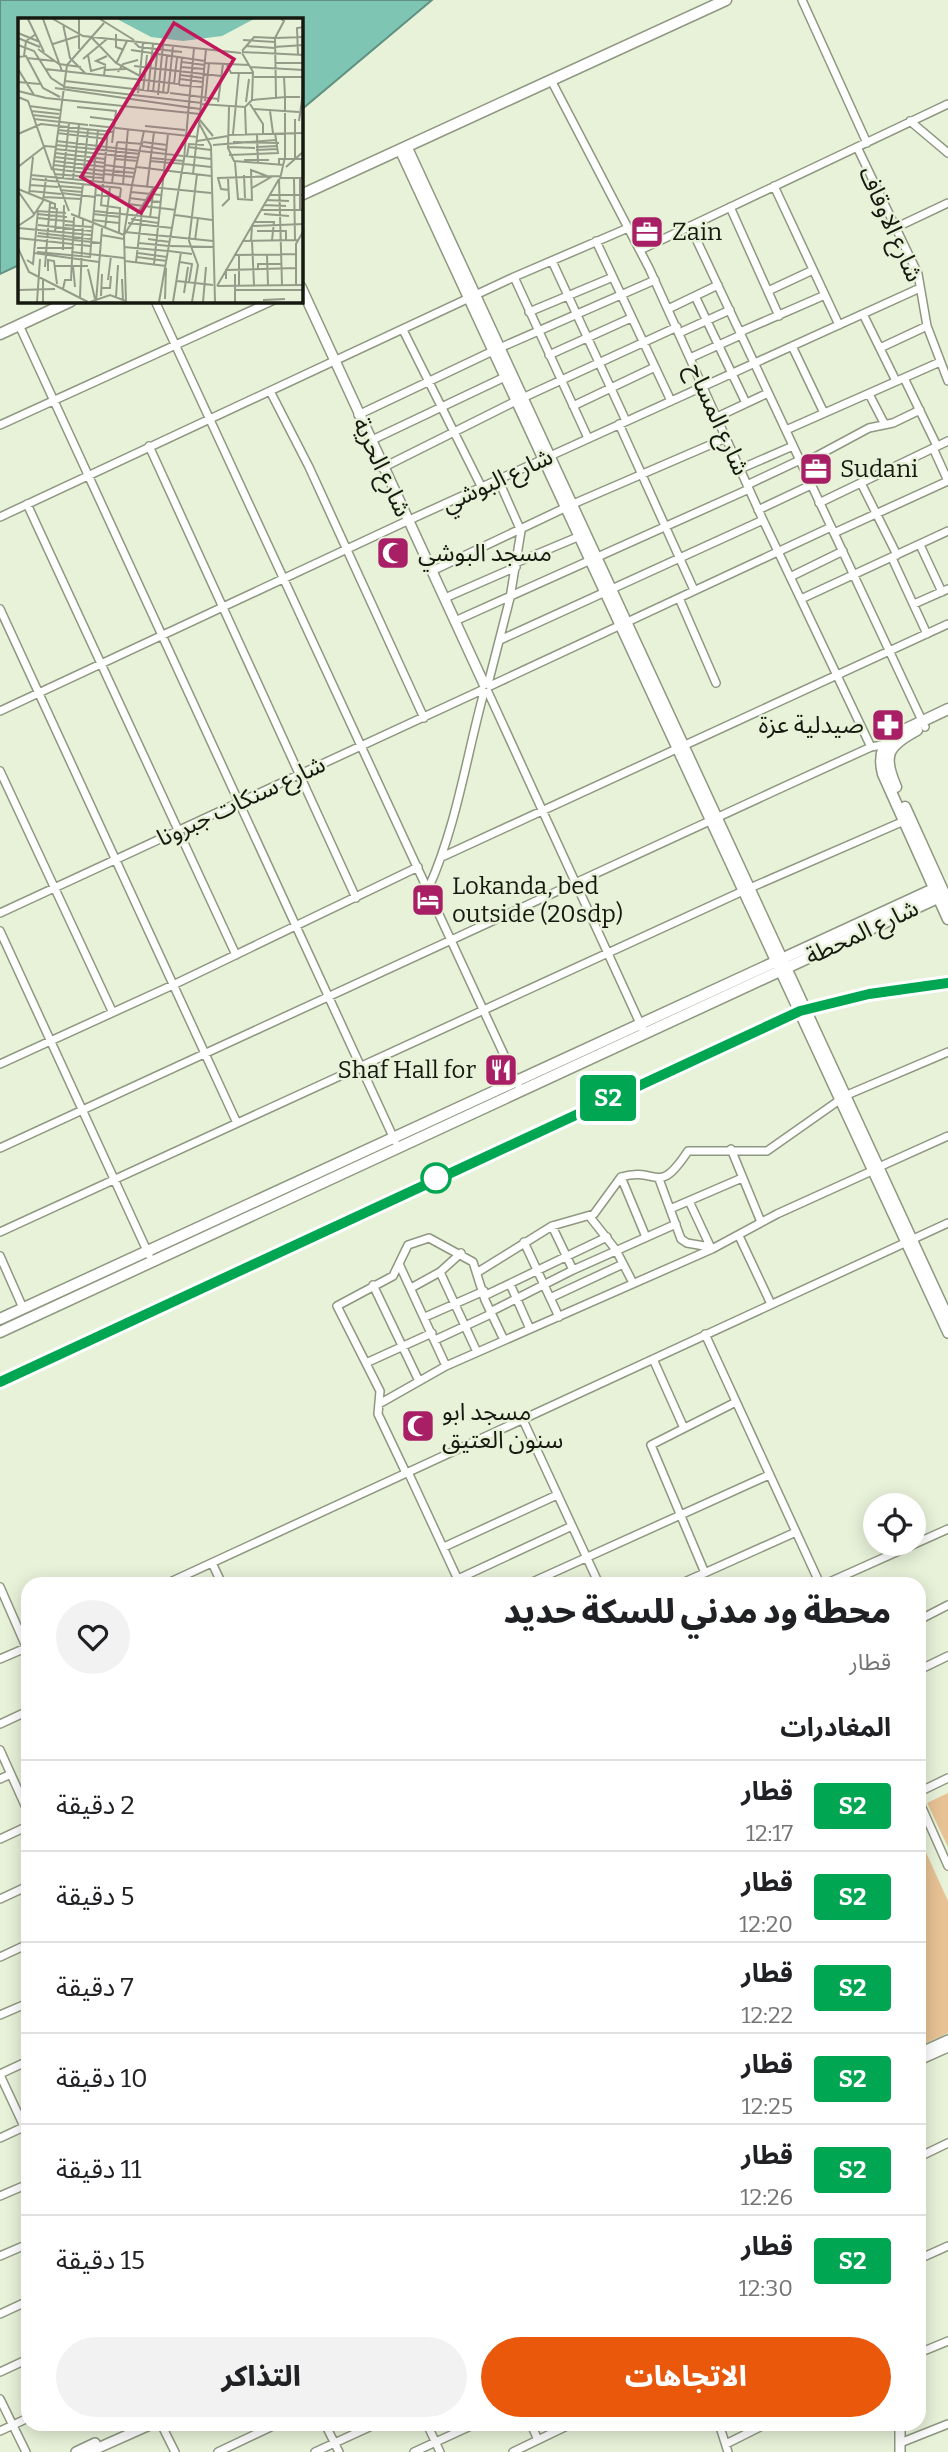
<!DOCTYPE html>
<html lang="ar">
<head>
<meta charset="utf-8">
<style>
  :root { --surface:#fff; --page:#f2f2f2; --text:#202124; --muted:#757577; --line:#e0e0e0; --accent:#ea580c }
  body { margin:0; font-family:Bitter,"Noto Sans Arabic",serif; background:var(--page); color:var(--text); direction:rtl; height:100vh; display:flex; flex-direction:column; font-size:26px; white-space:nowrap }
  * { box-sizing:border-box; margin:0 }
  p { font-size:23px; color:var(--muted) }
  .icon { flex:none; width:38px; height:38px; fill:none; stroke:currentColor; stroke-width:2; stroke-linecap:round; stroke-linejoin:round }
  .map { position:relative; flex:1; overflow:hidden; direction:ltr }
  .details { position:absolute; left:21px; top:1577px; width:905px; height:854px; display:flex; flex-direction:column; background:var(--surface); border-radius:21px; box-shadow:0 4px 18px #0003; direction:rtl }
  .details>* { flex:none }
  .badge { padding:0 14px; border-radius:5px; font-size:24px; line-height:46px }
  .controls { position:absolute; left:863px; top:1493px; display:grid; gap:14px }
  .controls a { display:grid; place-items:center; width:63px; height:63px; border-radius:50%; background:var(--surface); box-shadow:0 4px 18px #0003; font-size:35px }
  .map>.badge { position:absolute; translate:-50% -50%; box-shadow:0 0 0 4px #fff }
  h2 { padding:0 35px; font-size:26px; line-height:63px }
  .round { display:grid; place-items:center; flex:none; width:74px; height:74px; border-radius:37px; background:var(--page) }
  .overview { display:flex; align-items:center; justify-content:space-between; height:119px; padding:0 35px }
  h1 { font-size:33px; font-weight:800; line-height:52px }
  .button { display:flex; gap:14px; margin-top:auto; padding:14px 35px }
  .button a { flex:1; height:80px; border-radius:42px; background:var(--accent); color:#fff; font-size:28px; font-weight:800; line-height:80px; text-align:center }
  .button a+a { background:var(--page); color:var(--text) }
  ul { padding:0; list-style:none }
  li { display:flex; align-items:center; gap:21px; height:91px; padding:0 35px; border-top:2px solid var(--line) }
  li div { flex:1 }
  li b { display:block; font-size:26px }
  li em { font-style:normal }
  li .badge { min-width:77px; font-weight:700; text-align:center }
  .map>svg:first-child { display:block }
  .green { fill:#e7c294 }
  .water { fill:#7fc5b4; stroke:#609183; stroke-width:2 }
  .lines { fill:none; stroke-linecap:round; stroke-linejoin:round }
  .minor-casing { stroke:#8e9881; stroke-width:10 }
  .tertiary-casing { stroke:#8e9881; stroke-width:12 }
  .secondary-casing { stroke:#8e9881; stroke-width:13 }
  .minor { stroke:#fff; stroke-width:7 }
  .tertiary { stroke:#fff; stroke-width:9 }
  .secondary { stroke:#fff; stroke-width:10 }
  .rail-casing { stroke:#3f4337; stroke-width:4.5 }
  .rail { stroke:#e8f2d9; stroke-width:2; stroke-dasharray:5; stroke-linecap:butt }
  .line-casing { stroke:#fff; stroke-width:16 }
  .line { stroke:#00a651; stroke-width:10 }
  .stop-dot { fill:#fff; stroke:#00a651; stroke-width:3.5 }
  .labels { text-anchor:middle; dominant-baseline:central; stroke-width:5; stroke-linejoin:round; paint-order:stroke }
  .street-label { font-size:24px; fill:#161910; stroke:#e8f2d9 }
  .poi-label { font-size:24px; fill:#161910; stroke:#e8f2d9; text-anchor:start }
  .inset-road { fill:none; stroke:#949b89; stroke-width:2 }
  .view { fill:#c2185b; fill-opacity:0.15; stroke:#c2185b; stroke-width:3.5 }
  .inset-edge { fill:none; stroke:#161910; stroke-width:3.5 }
</style>
</head>
<body>
<div class="map">
<svg width="948" height="2452" viewBox="0 0 948 2452">
  <rect width="100%" height="100%" fill="#e8f2d9"/>
  <path class="green" d="M 948,1793 L 948,1847 L 927,1803 Z
    M 919,1837 L 948,1901 L 948,2033 L 919,2046 Z"/>
  <path class="water" d="M 0,0 L 432,0 L 301,110 L 301,19 L 19,19 L 19,265 L 0,274 Z"/>
  <g class="lines">
    <defs>
      <path id="minor" d="M 802,0 L 867,143
        M 551,80 L 649,268 L 763,520 L 871,747
        M 910,121 L 948,153
        M 857,147 L 918,274 L 927,326 L 948,381
        M 774,186 L 839,325
        M 730,207 L 779,316
        M 690,226 L 925,727
        M 895,228 L 948,203
        M 596,241 L 671,401
        M 640,250 L 948,104
        M 552,261 L 626,421
        M 514,277 L 588,438
        M 768,291 L 813,270
        M 695,296 L 746,403
        M 155,301 L 518,1085
        M 668,309 L 718,285
        M 529,312 L 613,277
        M 863,314 L 896,381
        M 19,325 L 395,1141
        M 403,330 L 482,488
        M 740,332 L 825,295
        M 679,333 L 730,310
        M 792,346 L 824,413
        M 880,348 L 927,326
        M 549,355 L 631,318
        M 690,358 L 741,335
        M 904,378 L 937,446
        M 270,391 L 309,467 L 424,718
        M 869,394 L 884,423
        M 573,406 L 655,367
        M 358,415 L 495,350 L 655,280
        M 717,417 L 768,393
        M 619,424 L 694,590
        M 0,425 L 272,301
        M 786,430 L 940,362
        M 370,441 L 507,376
        M 149,446 L 356,898
        M 933,448 L 948,481
        M 802,464 L 869,428 L 893,423 L 920,410
        M 382,468 L 518,400 L 677,327
        M 740,469 L 793,446
        M 861,483 L 897,555
        M 747,485 L 800,460
        M 819,503 L 948,441
        M 27,504 L 236,955
        M 758,510 L 811,485
        M 0,517 L 514,277 L 628,228
        M 834,533 L 948,481
        M 920,545 L 942,592
        M 892,558 L 927,634
        M 518,562 L 580,536
        M 432,571 L 573,504 L 726,438
        M 790,577 L 843,551
        M 445,598 L 516,567
        M 679,598 L 716,683
        M 801,599 L 948,531
        M 914,604 L 948,589
        M 0,609 L 237,1123
        M 455,621 L 749,489
        M 500,640 L 763,520
        M 488,684 L 510,598 L 521,531 L 498,479
        M 490,686 L 831,527
        M 488,692 L 644,1032
        M 0,711 L 407,521 L 920,288
        M 0,771 L 112,1011
        M 444,856 L 948,624
        M 429,887 C 457,824 466,758 484,692
        M 0,913 L 482,690
        M 0,931 L 149,1255
        M 0,1064 L 173,985 L 418,867
        M 847,1095 L 948,1052
        M 0,1148 L 792,783 L 871,747 L 887,744
        M 731,1149 L 761,1222
        M 879,1167 L 948,1136
        M 621,1177 L 646,1237
        M 659,1179 L 681,1239 L 687,1243 L 710,1247
        M 689,1201 L 711,1248
        M 670,1209 L 742,1178
        M 590,1217 L 616,1250 L 633,1283
        M 552,1226 L 573,1270
        M 0,1232 L 743,891 L 904,821
        M 739,1236 L 771,1304
        M 524,1242 L 559,1317
        M 0,1256 L 23,1308
        M 400,1266 L 446,1366
        M 440,1272 L 477,1352
        M 478,1272 L 552,1226 L 594,1214 L 621,1177 C 659,1166 657,1198 688,1151 L 767,1151 L 841,1099
        M 510,1284 L 530,1329
        M 373,1285 L 418,1379
        M 411,1288 L 440,1272 L 461,1253
        M 484,1296 L 607,1237
        M 550,1298 L 623,1264
        M 490,1312 L 573,1270 L 676,1224
        M 425,1317 L 484,1291
        M 705,1334 L 820,1584
        M 435,1340 L 491,1314
        M 653,1359 L 683,1426
        M 366,1363 L 432,1333
        M 379,1404 L 446,1366 L 712,1249 L 777,1214 L 874,1170
        M 523,1420 L 599,1584
        M 408,1472 L 460,1584
        M 406,1473 L 378,1414 L 380,1391 L 337,1306 L 393,1276 L 408,1245 L 429,1238 L 473,1262 L 485,1300 L 504,1340
        M 444,1547 L 557,1495
        M 212,1563 L 222,1584
        M 705,1573 L 651,1445 L 736,1402
        M 458,1579 L 572,1526
        M 166,1584 L 948,1223
        M 528,1584 L 769,1475
        M 680,1584 L 796,1532
        M 825,1584 L 948,1529
        M 0,1587 L 28,1651
        M 919,1620 L 948,1605
        M 0,1659 L 28,1647
        M 919,1670 L 948,1656
        M 0,1724 L 28,1711
        M 0,1750 L 28,1812
        M 0,1779 L 11,1774
        M 919,1792 L 948,1778
        M 919,1801 L 948,1866
        M 0,1839 L 28,1826
        M 0,1899 L 28,1886
        M 0,1957 L 28,1944
        M 0,2015 L 28,2003
        M 0,2074 L 28,2061
        M 0,2075 L 28,2135
        M 0,2138 L 28,2125
        M 919,2157 L 948,2143
        M 0,2196 L 28,2184
        M 0,2256 L 28,2244
        M 919,2259 L 948,2246
        M 0,2314 L 28,2301
        M 919,2353 L 948,2341
        M 0,2372 L 28,2359
        M 0,2399 L 26,2452
        M 161,2424 L 175,2452
        M 325,2424 L 339,2452
        M 427,2424 L 440,2452
        M 531,2424 L 538,2440
        M 719,2424 L 728,2452
        M 0,2431 L 28,2418
        M 900,2443 L 948,2424
        M 726,2444 L 766,2424
        M 218,2452 L 277,2424
        M 315,2452 L 376,2424
        M 414,2452 L 475,2424
        M 513,2452 L 571,2424"/>
      <path id="tertiary" d="M 407,147 L 948,1317
        M 400,150 L 948,1333
        M 301,287 L 484,684
        M 919,2053 L 948,2040
        M 919,2060 L 948,2047
        M 76,2452 L 95,2443
        M 89,2452 L 152,2424
        M 900,2452 L 900,2424"/>
      <path id="secondary" d="M 301,195 L 726,0
        M 0,334 L 71,301
        M 948,709 L 891,736 C 881,747 879,759 883,774 L 948,919
        M 896,787 C 882,755 887,746 917,730
        M 905,807 L 948,902
        M 0,1319 L 940,886
        M 0,1332 L 944,895"/>
    </defs>
    <use href="#minor" class="minor-casing"/>
    <use href="#tertiary" class="tertiary-casing"/>
    <use href="#secondary" class="secondary-casing"/>
    <use href="#minor" class="minor"/>
    <use href="#tertiary" class="tertiary"/>
    <use href="#secondary" class="secondary"/>
    <defs>
      <path id="rail" d="M 0,1382 L 800,1011 L 869,994 L 948,983"/>
    </defs>
    <use href="#rail" class="rail-casing"/>
    <use href="#rail" class="rail"/>
  </g>
  <g class="lines">
    <defs>
      <path id="line" d="M 0,1382 L 800,1011 L 869,994 L 948,983"/>
    </defs>
    <use href="#line" class="line-casing"/>
    <use href="#line" class="line"/>
  </g>
  <defs>
    <symbol id="office-square" viewBox="-11 -11 22 22"><rect x="-9" y="-9" width="18" height="18" rx="4" fill="#a81f66" stroke="#e8f2d9"/><path d="M-6-3h4V-5.5h4V-3h4V5H-6ZM-1-4.5V-3h2v-1.5ZM-6 0V1H6V0Z" fill="#fff"/></symbol>
    <symbol id="mosque-square" viewBox="-11 -11 22 22"><rect x="-9" y="-9" width="18" height="18" rx="4" fill="#a81f66" stroke="#e8f2d9"/><path d="M3.5-4.9A6 6 0 1 0 3.5 4.9A5 5 0 1 1 3.5-4.9Z" fill="#fff"/></symbol>
    <symbol id="pharmacy-square" viewBox="-11 -11 22 22"><rect x="-9" y="-9" width="18" height="18" rx="4" fill="#a81f66" stroke="#e8f2d9"/><path d="M-2-6h4v4h4v4h-4v4h-4v-4h-4v-4h4Z" fill="#fff"/></symbol>
    <symbol id="hotel-square" viewBox="-11 -11 22 22"><rect x="-9" y="-9" width="18" height="18" rx="4" fill="#a81f66" stroke="#e8f2d9"/><path d="M-6-4.5h1.5V1H6V5H4.5V3h-9V5H-6ZM-4 0a1.8 1.8 0 1 1 3.6 0ZM.5 0V-2.5h3Q6-2.5 6 0Z" fill="#fff"/></symbol>
    <symbol id="restaurant-square" viewBox="-11 -11 22 22"><rect x="-9" y="-9" width="18" height="18" rx="4" fill="#a81f66" stroke="#e8f2d9"/><path d="M-5-6h1v4h1v-4h1v4h1v-4h1v5L-1.5 .5V6h-2V.5L-5-1ZM5-6V6H3V1.5H1.5Q1.5-4 5-6Z" fill="#fff"/></symbol>
  </defs>
  <g fill-rule="evenodd">
    <use href="#office-square" x="628" y="213" width="38" height="38"/>
    <use href="#office-square" x="797" y="450" width="38" height="38"/>
    <use href="#mosque-square" x="374" y="534" width="38" height="38"/>
    <use href="#pharmacy-square" x="869" y="706" width="38" height="38"/>
    <use href="#hotel-square" x="409" y="881" width="38" height="38"/>
    <use href="#restaurant-square" x="482" y="1051" width="38" height="38"/>
    <use href="#mosque-square" x="399" y="1407" width="38" height="38"/>
  </g>
  <circle class="stop-dot" cx="436" cy="1178" r="14"/>
  <g class="labels">
    <g class="street-label">
      <text transform="translate(891 224) rotate(66)">شارع الاوقاف</text>
      <text transform="translate(718 419) rotate(66)">شارع المساح</text>
      <text transform="translate(382 467) rotate(65)">شارع الحرية</text>
      <text transform="translate(497 480) rotate(-25)">شارع البوشي</text>
      <text transform="translate(241 801) rotate(-25)">شارع سنكات جبرونا</text>
      <text transform="translate(862 932) rotate(-25)">شارع المحطة</text>
    </g>
    <g class="poi-label">
      <text x="672" y="232">Zain</text>
      <text x="840" y="469">Sudani</text>
      <text x="418" y="553">مسجد البوشي</text>
      <text x="864" y="725" text-anchor="end">صيدلية عزة</text>
      <text x="452" y="886">Lokanda, bed<tspan x="452" dy="28">outside (20sdp)</tspan></text>
      <text x="476" y="1070" text-anchor="end">Shaf Hall for</text>
      <text x="442" y="1412">مسجد ابو<tspan x="442" dy="28">سنون العتيق</tspan></text>
    </g>
  </g>
  <g transform="translate(18 18)">
    <rect width="285" height="285" fill="#e8f2d9"/>
    <path d="M 99,1 L 236,1 L 204,18 L 165,23 L 133,19 Z" fill="#7fc5b4"/>
    <path class="inset-road" d="M 10,1 L 26,34M 25,1 L 44,53M 35,1 L 65,18 L 223,35M 82,1 L 116,22M 263,1 L 266,3 L 257,20 L 286,19M 45,6 L 52,40 L 68,56M 0,15 L 22,24M 98,16 L 98,29 L 106,32M 0,20 L 22,29M 74,20 L 98,45 L 122,58M 225,22 L 257,24M 115,23 L 121,29 L 164,34M 35,26 L 60,18M 0,27 L 16,33 L 33,60 L 47,69 L 184,85M 228,28 L 256,30M 256,29 L 286,27M 20,31 L 41,46 L 63,49M 61,31 L 61,1M 113,32 L 187,43M 224,33 L 236,19 L 257,20 L 258,79M 224,34 L 286,37M 224,35 L 235,54 L 234,82M 70,37 L 73,53 L 87,49 L 86,58M 280,37 L 279,10 L 286,9M 6,38 L 8,23 L 18,16M 0,39 L 8,38 L 25,70 L 42,79M 9,40 L 36,43M 65,41 L 89,21M 164,44 L 187,47M 187,45 L 231,47M 257,45 L 286,45M 98,46 L 109,23M 88,47 L 78,43 L 89,38M 209,47 L 213,55 L 235,55M 116,48 L 203,58M 163,49 L 186,51M 232,49 L 286,52M 0,51 L 16,77M 27,51 L 161,66M 87,52 L 108,51M 100,54 L 105,46 L 120,42M 162,57 L 185,60M 236,59 L 286,59M 266,59 L 267,79 L 282,79M 162,61 L 185,64M 47,63 L 150,75M 0,64 L 22,66M 156,66 L 159,40M 161,66 L 164,39M 161,67 L 184,69M 37,70 L 182,91M 0,73 L 28,80 L 182,96M 125,73 L 129,37M 130,73 L 135,26M 135,74 L 139,37M 120,75 L 125,25M 145,75 L 149,38M 150,75 L 155,28M 152,75 L 200,81M 140,77 L 145,27M 0,79 L 10,83 L 34,152M 187,83 L 191,45M 200,84 L 205,46M 228,84 L 231,61M 183,85 L 188,31M 232,86 L 245,106 L 245,116M 11,88 L 42,92M 59,89 L 98,93 L 94,125M 211,89 L 210,130 L 216,143 L 266,147M 227,89 L 228,117M 236,91 L 281,94M 13,93 L 41,96M 252,93 L 255,115M 15,97 L 41,100M 72,99 L 96,102M 16,101 L 70,107M 181,101 L 195,118M 281,103 L 286,68M 71,107 L 179,119 L 181,106M 127,108 L 167,112M 40,112 L 90,117M 39,115 L 89,121M 0,116 L 23,106 L 95,114M 215,116 L 221,54M 239,116 L 240,146M 210,117 L 286,115M 38,123 L 165,138M 179,123 L 210,118M 99,124 L 125,126M 125,124 L 149,127M 215,124 L 261,125M 38,127 L 122,136M 195,127 L 258,122M 124,128 L 148,132M 170,129 L 193,132M 210,129 L 237,130M 238,129 L 260,128M 37,131 L 121,140M 238,132 L 260,131M 37,135 L 87,141M 211,137 L 260,135 L 257,115M 167,138 L 193,141M 169,138 L 171,126 L 186,127M 37,139 L 87,145M 133,140 L 166,143M 97,141 L 120,143M 277,141 L 277,101M 226,142 L 251,142M 36,143 L 87,149M 132,143 L 166,146M 217,144 L 220,181 L 234,182 L 233,152 L 249,158M 166,146 L 193,149M 36,147 L 86,153M 87,147 L 118,151M 261,147 L 261,141 L 286,141M 0,149 L 27,128 L 38,129M 119,149 L 193,158M 268,149 L 286,133M 35,151 L 86,157M 86,152 L 117,155M 36,156 L 85,160M 86,156 L 116,159M 175,156 L 179,119M 13,157 L 193,175M 226,157 L 227,180M 45,160 L 51,105M 262,160 L 286,160M 282,160 L 282,192M 14,161 L 103,170M 55,161 L 61,106M 261,161 L 264,267M 276,161 L 277,222M 65,162 L 70,111M 75,163 L 80,112M 94,165 L 99,124M 105,166 L 110,111M 12,167 L 40,169M 114,167 L 126,113M 40,168 L 64,170M 129,169 L 136,114M 234,170 L 255,158M 0,171 L 37,186 L 37,190M 42,172 L 64,174M 211,172 L 203,171 L 200,160 L 262,158M 0,173 L 16,196M 12,173 L 43,176M 113,174 L 143,177M 43,175 L 77,179M 11,176 L 15,139M 77,177 L 102,179 L 103,170M 252,177 L 286,177M 26,179 L 63,181M 111,180 L 143,184M 248,182 L 271,183M 110,186 L 158,192M 82,187 L 102,190 L 101,214M 83,187 L 90,111M 246,187 L 268,188M 204,188 L 211,181 L 210,160M 31,189 L 39,191 L 37,214M 243,192 L 286,192M 19,193 L 48,195M 51,193 L 35,151 L 49,47 L 86,5M 76,193 L 141,200M 19,196 L 49,199M 53,196 L 106,217M 75,196 L 102,199M 246,196 L 271,198M 157,197 L 194,202M 61,199 L 65,166M 20,200 L 56,204M 132,200 L 135,176M 113,201 L 140,205M 74,202 L 101,205M 236,204 L 256,204 L 254,222M 110,205 L 154,210M 20,207 L 73,213M 47,207 L 74,209M 0,208 L 15,198 L 25,183 L 28,160M 0,210 L 73,217M 87,211 L 92,169M 239,213 L 268,213 L 268,222M 107,214 L 195,223M 20,215 L 73,221M 106,216 L 114,167M 83,217 L 106,221M 19,218 L 83,225M 0,220 L 72,228M 130,221 L 152,224M 177,222 L 180,200M 224,223 L 280,222M 233,223 L 234,208 L 286,206M 234,223 L 236,267M 121,225 L 151,228M 152,228 L 196,229M 106,229 L 150,233M 0,230 L 11,254 L 70,284M 19,230 L 56,230M 45,232 L 46,187M 151,233 L 174,236M 19,234 L 72,239 L 78,168M 54,234 L 106,240M 16,235 L 81,244M 120,235 L 149,239M 216,237 L 278,236M 221,237 L 221,267M 249,237 L 250,267M 119,239 L 149,243M 9,242 L 15,246 L 20,192M 107,243 L 148,248M 118,244 L 124,194M 162,244 L 174,246 L 171,264M 136,246 L 150,116M 37,248 L 70,248M 55,248 L 57,269M 27,249 L 32,185M 70,251 L 77,281M 240,251 L 240,246 L 263,246M 30,253 L 30,242 L 36,243 L 39,266M 104,261 L 105,283M 208,261 L 208,252 L 278,250M 90,262 L 93,238M 159,263 L 195,267M 199,268 L 261,161M 199,268 L 286,267M 278,268 L 278,226 L 286,212M 83,270 L 92,270 L 93,258M 45,271 L 47,262 L 53,262 L 56,199M 0,272 L 37,271M 217,272 L 286,272M 166,275 L 170,249M 83,278 L 84,256M 62,279 L 65,201M 98,279 L 100,247M 147,281 L 148,250M 245,282 L 267,281M 19,284 L 22,241M 25,284 L 25,261M 72,284 L 92,277 L 108,283M 78,284 L 84,210M 108,284 L 106,217 L 136,169M 141,284 L 166,141 L 176,30M 155,284 L 163,234M 174,284 L 180,247 L 171,223 L 179,156M 185,284 L 188,249M 197,284 L 193,128 L 181,105 L 183,86 L 227,89 L 234,82 L 267,79 L 267,139 L 262,161M 217,284 L 217,256"/>
    <path class="view" d="M 156,5 L 216,41 L 123,195 L 63,159 Z"/>
    <rect width="285" height="285" class="inset-edge"/>
  </g>
</svg>
<div class="controls">
<a><svg class="icon" aria-label="locate" viewBox="0 0 24 24"><circle cx="12" cy="12" r="6"/><path d="M12 2v4M12 18v4M2 12h4M18 12h4"/></svg></a>
</div>
<b class="badge" style="left:608px;top:1098px;background:#00a651;color:#fff">S2</b>
<section class="details">
<div class="overview"><div><h1>محطة ود مدني للسكة حديد</h1><p>قطار</p></div><a class="round"><svg class="icon" aria-label="heart" viewBox="0 0 24 24"><path d="M12 20l-8-8c-3-5 5-10 8-4 3-6 11-1 8 4z"/></svg></a></div>
<h2>المغادرات</h2>
<ul>
<li><span class="badge" style="background:#00a651;color:#fff">S2</span><div><b>قطار</b><p>12:17</p></div><em>2 دقيقة</em></li>
<li><span class="badge" style="background:#00a651;color:#fff">S2</span><div><b>قطار</b><p>12:20</p></div><em>5 دقيقة</em></li>
<li><span class="badge" style="background:#00a651;color:#fff">S2</span><div><b>قطار</b><p>12:22</p></div><em>7 دقيقة</em></li>
<li><span class="badge" style="background:#00a651;color:#fff">S2</span><div><b>قطار</b><p>12:25</p></div><em>10 دقيقة</em></li>
<li><span class="badge" style="background:#00a651;color:#fff">S2</span><div><b>قطار</b><p>12:26</p></div><em>11 دقيقة</em></li>
<li><span class="badge" style="background:#00a651;color:#fff">S2</span><div><b>قطار</b><p>12:30</p></div><em>15 دقيقة</em></li>
</ul>
<div class="button"><a>الاتجاهات</a><a>التذاكر</a></div>
</section>
</div>
</body>
</html>
